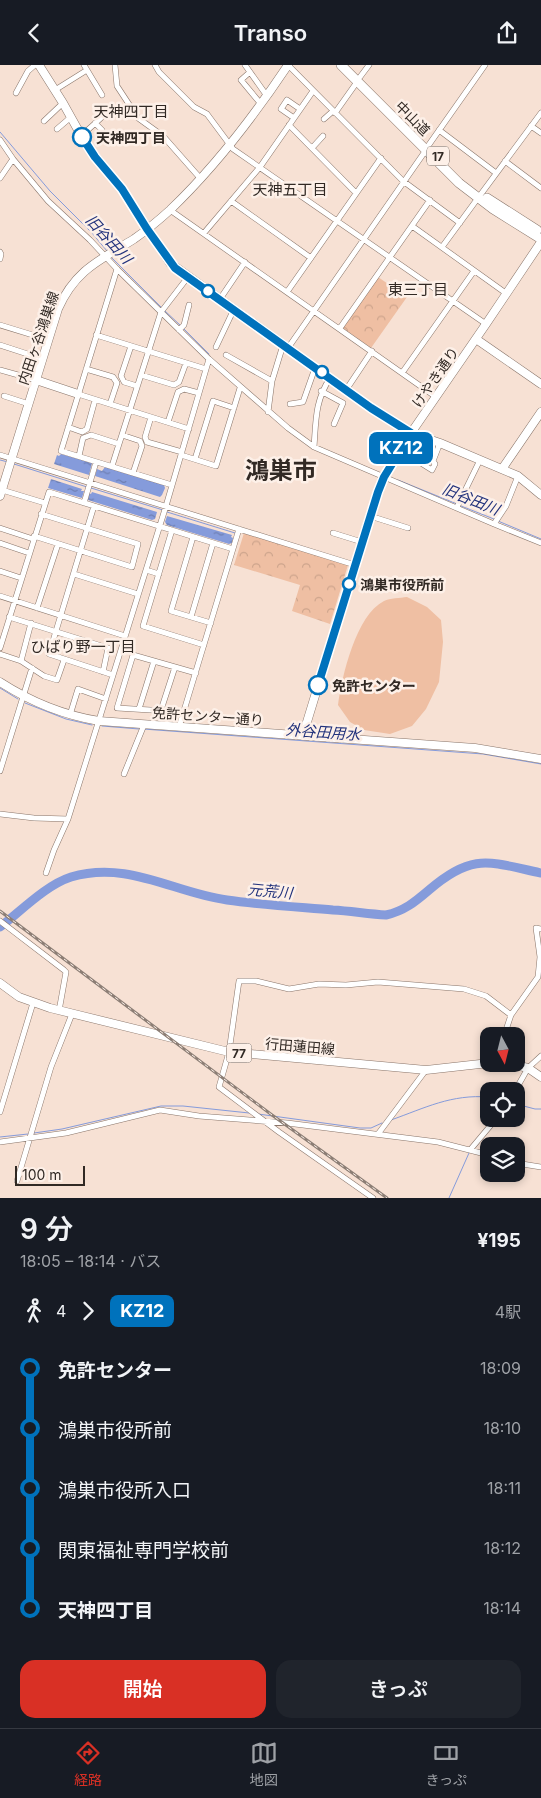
<!DOCTYPE html>
<html lang="ja">
<head>
<meta charset="utf-8">
<style>
  :root { --surface:#171b24; --page:#20242c; --text:#f1f3f6; --muted:#9ea1a6; --line:#363941; --accent:#d93025 }
  body { margin:0; font-family:Inter,"Noto Sans JP",sans-serif; background:var(--page); color:var(--text); height:100vh; display:flex; flex-direction:column; font-size:19px; white-space:nowrap }
  * { box-sizing:border-box; margin:0 }
  p { font-size:16px; color:var(--muted) }
  .icon { flex:none; width:28px; height:28px; fill:none; stroke:currentColor; stroke-width:2; stroke-linecap:round; stroke-linejoin:round }
  .map { position:relative; height:1133px; overflow:hidden }
  .details { display:flex; flex-direction:column; background:var(--surface); flex:1 }
  .details>* { flex:none }
  .badge { padding:0 10px; border-radius:8px; font-size:18px; line-height:32px }
  .needle { width:32px; rotate:173deg }
  .fabs { position:absolute; left:480px; top:962px; display:grid; gap:10px }
  .fabs a { display:grid; place-items:center; width:45px; height:45px; border-radius:10px; background:var(--surface); box-shadow:0 2px 8px #0003; font-size:25px }
  .scale { position:absolute; left:15px; bottom:12px; width:70px; box-sizing:border-box; padding-left:5px; border:2px solid #312924; border-top:0; font-size:14px; line-height:18px; white-space:nowrap; color:#312924; -webkit-text-stroke:4px #fdf0e8; paint-order:stroke }
  .map>.badge { position:absolute; translate:-50% -50%; box-shadow:0 0 0 2px #fff }
  .legs { display:flex; align-items:center; gap:8px; height:55px; padding:0 20px; font-size:16px }
  .legs p { margin-inline-start:auto }
  .headline { display:flex; align-items:center; justify-content:space-between; height:85px; padding:0 20px }
  h1 { font-size:28px; font-weight:600; line-height:38px }
  .cta { display:flex; gap:10px; margin-top:auto; padding:10px 20px }
  .cta a { flex:1; height:58px; border-radius:15px; background:var(--accent); color:#fff; font-size:20px; font-weight:600; line-height:58px; text-align:center }
  .cta a+a { background:var(--page); color:var(--text) }
  ul { padding:0 20px; list-style:none }
  li { display:flex; align-items:center; gap:18px; height:60px; font-size:19px }
  li i { display:grid; place-items:center; width:8px; height:100%; margin:0 6px; background:currentColor }
  li i::after { content:''; width:12px; height:12px; margin:-6px; border:4px solid; border-radius:50%; background:var(--surface) }
  li p { margin-inline-start:auto }
  li:first-child i { background:linear-gradient(#0000 50%,currentColor 0) }
  li:last-child i { background:linear-gradient(currentColor 50%,#0000 0) }
  header { display:flex; justify-content:space-between; align-items:center; height:65px; padding:0 20px; background:var(--surface); font-size:22px; font-weight:600 }
  .tab-bar { display:flex; justify-content:space-around; align-items:center; height:70px; border-top:1px solid var(--line); background:var(--surface); font-size:14px; color:var(--muted) }
  .tab-bar a { display:grid; justify-items:center; gap:2px }
  .tab-bar .selected { color:var(--accent) }
  .map>svg:first-child { display:block }
  .green { fill:#efbfa3 }
  .forest { fill:url(#forest-crowns) }
  .water { fill:url(#water-ripples) }
  .lines { fill:none; stroke-linecap:round; stroke-linejoin:round }
  .stream { stroke:#859bdb; stroke-width:1 }
  .river { stroke:#859bdb; stroke-width:9 }
  .street-casing { stroke:#89756a; stroke-width:6 }
  .secondary-casing { stroke:#89756a; stroke-width:9 }
  .primary-casing { stroke:#89756a; stroke-width:9 }
  .highway-casing { stroke:#89756a; stroke-width:10 }
  .street { stroke:#fff; stroke-width:5 }
  .secondary { stroke:#fff; stroke-width:8 }
  .primary { stroke:#fff; stroke-width:8 }
  .highway { stroke:#fff; stroke-width:9 }
  .rail-casing { stroke:#8c7e75; stroke-width:3 }
  .rail { stroke:#fdf0e8; stroke-width:1; stroke-dasharray:4; stroke-linecap:butt }
  .line-1-casing { stroke:#fff; stroke-width:11 }
  .line-1 { stroke:#0072bc; stroke-width:8 }
  .stop-1-dot { fill:#fff; stroke:#0072bc; stroke-width:2.5 }
  .labels { text-anchor:middle; dominant-baseline:central; stroke-width:5; stroke-linejoin:round; paint-order:stroke }
  .shield { fill:#fdf0e8; stroke:#6e655f; stroke-width:1 }
  .shield-label { font-size:12px; font-weight:bold; fill:#312924 }
  .street-label { font-size:14px; fill:#312924; stroke:#fdf0e8 }
  .stop-label { font-size:14px; font-weight:bold; fill:#312924; stroke:#fdf0e8; text-anchor:start }
  .neighbourhood-label { font-size:15px; fill:#312924; stroke:#fdf0e8 }
  .water-label { font-size:15px; font-style:italic; fill:#22327c; stroke:#fdf0e8 }
  .town-label { font-size:24px; font-weight:bold; fill:#312924; stroke:#fdf0e8 }
</style>
</head>
<body>
<header><svg class="icon" aria-label="back" viewBox="0 0 24 24"><path d="M15 5l-7 7 7 7"/></svg>Transo<svg class="icon" aria-label="share" viewBox="0 0 24 24"><path d="M12 15V3M7 8l5-5 5 5M5 13v7h14v-7"/></svg></header>
<div class="map">
<svg width="541" height="1133" viewBox="0 0 541 1133">
  <defs>
    <pattern id="forest-crowns" width="20" height="18" patternUnits="userSpaceOnUse" patternTransform="scale(1.25)"><rect width="20" height="18" fill="#efbfa3"/><path d="M2 6a3 3 0 1 1 6 0M12 15a3 3 0 1 1 6 0" fill="none" stroke="#cda48c"/></pattern>
    <pattern id="water-ripples" width="26" height="14" patternUnits="userSpaceOnUse" patternTransform="scale(1.25)"><rect width="26" height="14" fill="#859bdb"/><path d="M2 4q2-2 4 0t4 0M15 11q2-2 4 0t4 0" fill="none" stroke="#6d7eb1"/></pattern>
  </defs>
  <rect width="100%" height="100%" fill="#f7e1d4"/>
  <path class="green" d="M 407,532 L 427,542 L 441,555 L 443,577 L 439,617 L 426,644 L 412,661 L 390,669 L 364,665 L 350,657 L 338,640 C 342,611 356,550 384,536 C 390,533 400,533 407,532 Z"/>
  <path class="forest" d="M 378,212 L 407,232 L 371,283 L 344,264 L 343,262 Z
    M 244,468 L 348,500 L 330,559 L 292,546 L 300,520 L 234,500 Z"/>
  <path class="water" d="M 61,389 L 92,398 L 89,410 L 54,399 L 57,390 L 59,391 Z
    M 105,402 L 164,420 L 165,423 L 162,430 L 160,432 L 95,411 L 97,404 L 102,406 Z
    M 51,414 L 82,424 L 81,426 L 84,426 L 82,433 L 48,423 Z
    M 92,427 L 157,447 L 155,454 L 152,455 L 88,435 L 89,428 L 91,429 Z
    M 167,451 L 232,470 L 231,472 L 233,473 L 232,478 L 229,479 L 167,460 L 165,457 Z"/>
  <g class="lines">
    <path class="stream" d="M 0,67 L 50,126 L 92,168 L 107,186
      M 110,191 L 162,243
      M 165,246 L 180,260
      M 183,263 L 209,289
      M 0,395 L 8,397
      M 14,399 L 87,422
      M 398,415 L 457,439
      M 91,423 L 163,445
      M 461,441 L 494,454
      M 167,447 L 235,468
      M 498,456 L 541,474
      M 0,623 L 18,634
      M 25,638 L 66,654 L 92,660
      M 102,661 L 139,664
      M 143,664 L 483,689 L 541,699
      M 516,1039 L 535,1044 L 541,1044
      M 258,1049 L 360,1063 L 371,1063 L 382,1058
      M 391,1055 C 425,1043 451,1029 489,1032
      M 34,1068 L 62,1064 L 161,1041 L 183,1041 L 249,1048
      M 0,1072 L 28,1069
      M 449,1133 L 469,1088"/>
    <path class="river" d="M 0,862 C 21,846 46,820 71,812 C 128,795 174,828 227,835 C 262,840 298,842 333,845 C 351,846 368,849 386,850 C 404,846 415,837 429,825 C 473,787 489,797 541,808"/>
    <defs>
      <path id="street" d="M 115,0 L 117,21 L 138,53 L 163,71 L 200,113
        M 155,0 L 159,7 L 194,42 L 207,49 L 233,84 L 486,259
        M 245,0 L 267,31
        M 288,0 L 403,116 L 460,158
        M 87,5 L 102,30
        M 250,7 L 241,15 L 261,39
        M 360,12 L 369,0
        M 55,25 L 87,5 L 84,0
        M 16,28 L 28,6 L 35,0
        M 335,48 L 357,17
        M 294,53 L 281,44 L 287,35 L 300,44
        M 324,54 L 333,46
        M 44,56 L 63,38
        M 95,58 L 102,65
        M 289,60 L 356,128
        M 531,61 L 541,68
        M 57,64 L 71,52
        M 439,65 L 496,108
        M 81,71 L 101,53
        M 0,75 L 13,94 L 48,136 L 90,175 L 117,204 L 209,294 L 288,363 L 314,382 L 494,459 L 506,441 L 518,411
        M 428,81 L 485,0
        M 312,83 L 323,71
        M 505,96 L 541,123
        M 0,113 L 13,94
        M 481,129 L 541,48
        M 231,136 L 311,193
        M 170,145 L 436,332
        M 412,161 L 507,229
        M 204,168 L 260,102 L 313,26
        M 442,182 L 478,133
        M 0,187 L 1,189 L 0,194
        M 117,204 L 61,386 L 172,420
        M 287,227 L 381,93
        M 220,234 L 245,197
        M 0,260 L 49,275
        M 340,263 L 430,135
        M 179,265 L 184,260 L 189,240
        M 96,270 L 206,304
        M 0,280 L 43,294
        M 131,281 L 121,311 L 124,317 L 137,321
        M 216,282 L 234,244
        M 288,283 L 426,85
        M 226,290 L 272,316
        M 86,304 L 113,312 L 117,318 L 110,339
        M 0,305 L 36,315
        M 402,308 L 474,206
        M 141,310 L 174,320 L 179,317 L 186,298
        M 346,325 L 372,286
        M 321,326 L 343,338 L 334,359
        M 78,329 L 189,364
        M 4,331 L 29,339
        M 290,339 L 303,337 L 315,303
        M 268,347 L 272,316 L 283,280
        M 151,352 L 145,372 L 147,377 L 182,387
        M 168,357 L 178,327 L 184,324 L 199,328
        M 68,362 L 82,367 L 87,364 L 95,335
        M 122,370 L 140,376 L 142,381 L 133,408
        M 314,382 C 316,355 315,336 330,313
        M 400,385 L 432,405 L 435,399 L 433,396 L 440,378
        M 0,390 L 355,500
        M 181,390 L 216,401 L 240,323
        M 79,391 L 83,373 L 91,370 L 119,379
        M 195,394 L 213,336 L 234,343
        M 112,401 L 161,247 L 188,212
        M 2,425 L 45,438
        M 84,438 L 96,397
        M 94,441 L 49,589 L 113,610
        M 457,442 L 480,395
        M 370,451 L 408,463
        M 494,459 L 541,478
        M 0,463 L 33,474
        M 172,465 L 143,561 L 204,580
        M 333,468 L 362,477
        M 34,471 L 132,502 L 138,479 L 41,449
        M 193,472 L 171,546 L 211,558
        M 0,478 L 29,488
        M 146,505 L 159,509
        M 0,506 L 21,513
        M 74,509 L 138,529
        M 0,531 L 125,571
        M 37,543 L 58,479
        M 9,552 L 108,583 L 103,607
        M 191,552 L 213,478
        M 0,583 L 49,427 L 233,484
        M 0,589 L 21,596 L 44,611 L 57,615 L 64,595
        M 21,596 L 31,558
        M 139,644 L 154,596
        M 161,645 L 175,602
        M 184,647 L 117,643 L 133,590 L 196,608
        M 70,650 L 78,624 L 106,634
        M 179,662 L 239,464
        M 0,706 L 32,603
        M 124,709 L 144,660
        M 0,749 L 34,753 L 68,754
        M 46,808 L 54,785 L 68,754 L 166,441 L 209,294
        M 0,856 L 64,905 L 66,907 L 59,946
        M 504,971 L 511,950 L 538,912 L 540,892 L 536,863 L 541,864
        M 515,1026 L 528,1003 L 541,991
        M 0,1047 L 33,938
        M 378,1069 L 426,1005
        M 0,1077 L 66,1068 L 160,1045 L 199,1051 L 287,1058 L 438,1077 L 489,1090
        M 470,1085 L 496,1054
        M 516,1098 L 541,1102
        M 17,1116 L 51,1002 L 72,949
        M 373,1133 L 279,1067 L 219,1022 L 229,987 L 239,916 L 256,916 L 289,924 L 319,919 L 346,920 L 378,917 L 464,924 L 486,931 L 511,950"/>
      <path id="secondary" d="M 39,0 L 63,38 L 87,81 L 122,124 L 170,198 L 371,343 L 411,368 L 440,378 L 518,411 L 541,430
        M 476,274 L 541,319
        M 36,315 L 78,329
        M 502,404 L 541,347
        M 0,431 L 58,244 C 75,205 100,195 134,174 C 147,165 159,155 170,145 C 215,102 254,51 288,0
        M 0,617 C 31,637 63,650 99,656 L 475,683 L 541,694
        M 303,670 L 370,451 L 384,412 L 411,368 L 486,259 L 541,177"/>
      <path id="primary" d="M 0,918 L 19,932 L 50,943 L 229,987 L 426,1005 L 489,998
        M 511,999 L 528,1003 L 541,1012"/>
      <path id="highway" d="M 341,0 L 459,118 L 493,144 L 541,174
        M 487,133 L 537,165"/>
    </defs>
    <use href="#street" class="street-casing"/>
    <use href="#secondary" class="secondary-casing"/>
    <use href="#primary" class="primary-casing"/>
    <use href="#highway" class="highway-casing"/>
    <use href="#street" class="street"/>
    <use href="#secondary" class="secondary"/>
    <use href="#primary" class="primary"/>
    <use href="#highway" class="highway"/>
    <defs>
      <path id="rail" d="M 0,846 L 272,1050 L 387,1133"/>
    </defs>
    <use href="#rail" class="rail-casing"/>
    <use href="#rail" class="rail"/>
  </g>
  <g class="lines">
    <defs>
      <path id="line-1" d="M 82,72 L 95,92 L 122,124 L 147,164 L 175,203 L 371,343 L 411,368 L 384,412 L 378,427 L 318,620"/>
    </defs>
    <use href="#line-1" class="line-1-casing"/>
    <use href="#line-1" class="line-1"/>
  </g>
  <g class="stop-1-dot">
    <circle cx="82" cy="72" r="9"/>
    <circle cx="208" cy="226" r="6"/>
    <circle cx="322" cy="307" r="6"/>
    <circle cx="349" cy="519" r="6"/>
    <circle cx="318" cy="620" r="9"/>
  </g>
  <g class="labels">
    <g class="shield">
      <rect x="427" y="81.5" width="22" height="19" rx="4"/>
      <rect x="226.5" y="978.5" width="25" height="19" rx="4"/>
    </g>
    <g class="shield-label">
      <text x="438" y="91">17</text>
      <text x="239" y="988">77</text>
    </g>
    <g class="street-label">
      <text transform="translate(413 53) rotate(45)">中山道</text>
      <text transform="translate(38 273) rotate(-71)">内田ヶ谷鴻巣線</text>
      <text transform="translate(435 312) rotate(-55)">けやき通り</text>
      <text transform="translate(208 651) rotate(4)">免許センター通り</text>
      <text transform="translate(300 981) rotate(5)">行田蓮田線</text>
    </g>
    <g class="stop-label">
      <text x="96" y="72">天神四丁目</text>
      <text x="360" y="519">鴻巣市役所前</text>
      <text x="332" y="620">免許センター</text>
    </g>
    <g class="neighbourhood-label">
      <text x="131" y="46">天神四丁目</text>
      <text x="290" y="124">天神五丁目</text>
      <text x="418" y="224">東三丁目</text>
      <text x="83" y="581">ひばり野一丁目</text>
    </g>
    <g class="water-label">
      <text transform="translate(109 174) rotate(48)">旧谷田川</text>
      <text transform="translate(471 434) rotate(22)">旧谷田川</text>
      <text transform="translate(323 667) rotate(4)">外谷田用水</text>
      <text transform="translate(270 826) rotate(5)">元荒川</text>
    </g>
    <g class="town-label">
      <text x="281" y="405">鴻巣市</text>
    </g>
  </g>
</svg>
<div class="fabs">
<a><svg class="needle" viewBox="-14 -14 28 28"><path d="M0-13l5 13h-10z" fill="#e53935"/><path d="M0 13l5-13h-10z" fill="#9ea1a6"/></svg></a>
<a><svg class="icon" aria-label="locate" viewBox="0 0 24 24"><circle cx="12" cy="12" r="6"/><path d="M12 2v4M12 18v4M2 12h4M18 12h4"/></svg></a>
<a><svg class="icon" aria-label="layers" viewBox="0 0 24 24"><path d="M12 4l9 5-9 5-9-5zM3 14l9 5 9-5"/></svg></a>
</div>
<div class="scale">100 m</div>
<b class="badge" style="left:401px;top:383px;background:#0072bc;color:#fff">KZ12</b>
</div>
<section class="details">
<div class="headline"><div><h1>9 分</h1><p>18:05 – 18:14 · バス</p></div><b>¥195</b></div>
<div class="legs"><svg class="icon" aria-label="walk" viewBox="0 0 24 24"><circle cx="13" cy="4" r="2"/><path d="M13 8l-2 6 4 7M11 14l-3 7M7 12l3-4h3l4 4"/></svg>4<svg class="icon" aria-label="forward" viewBox="0 0 24 24"><path d="M9 5l7 7-7 7"/></svg><b class="badge" style="background:#0072bc;color:#fff">KZ12</b><p>4駅</p></div>
<ul>
<li><i style="color:#0072bc"></i><b>免許センター</b><p>18:09</p></li>
<li><i style="color:#0072bc"></i><span>鴻巣市役所前</span><p>18:10</p></li>
<li><i style="color:#0072bc"></i><span>鴻巣市役所入口</span><p>18:11</p></li>
<li><i style="color:#0072bc"></i><span>関東福祉専門学校前</span><p>18:12</p></li>
<li><i style="color:#0072bc"></i><b>天神四丁目</b><p>18:14</p></li>
</ul>
<div class="cta"><a>開始</a><a>きっぷ</a></div>
</section>
<nav class="tab-bar">
<a class="selected"><svg class="icon" aria-label="directions" viewBox="0 0 24 24"><path d="M12 3l9 9-9 9-9-9zM9 14v-3h6M13 9l2 2-2 2"/></svg>経路</a>
<a><svg class="icon" aria-label="map" viewBox="0 0 24 24"><path d="M3 6l6-2 6 2 6-2v14l-6 2-6-2-6 2zM9 4v14M15 6v14"/></svg>地図</a>
<a><svg class="icon" aria-label="tickets" viewBox="0 0 24 24"><path d="M3 7h18v10H3zM15 7v10"/></svg>きっぷ</a>
</nav>
</body>
</html>
